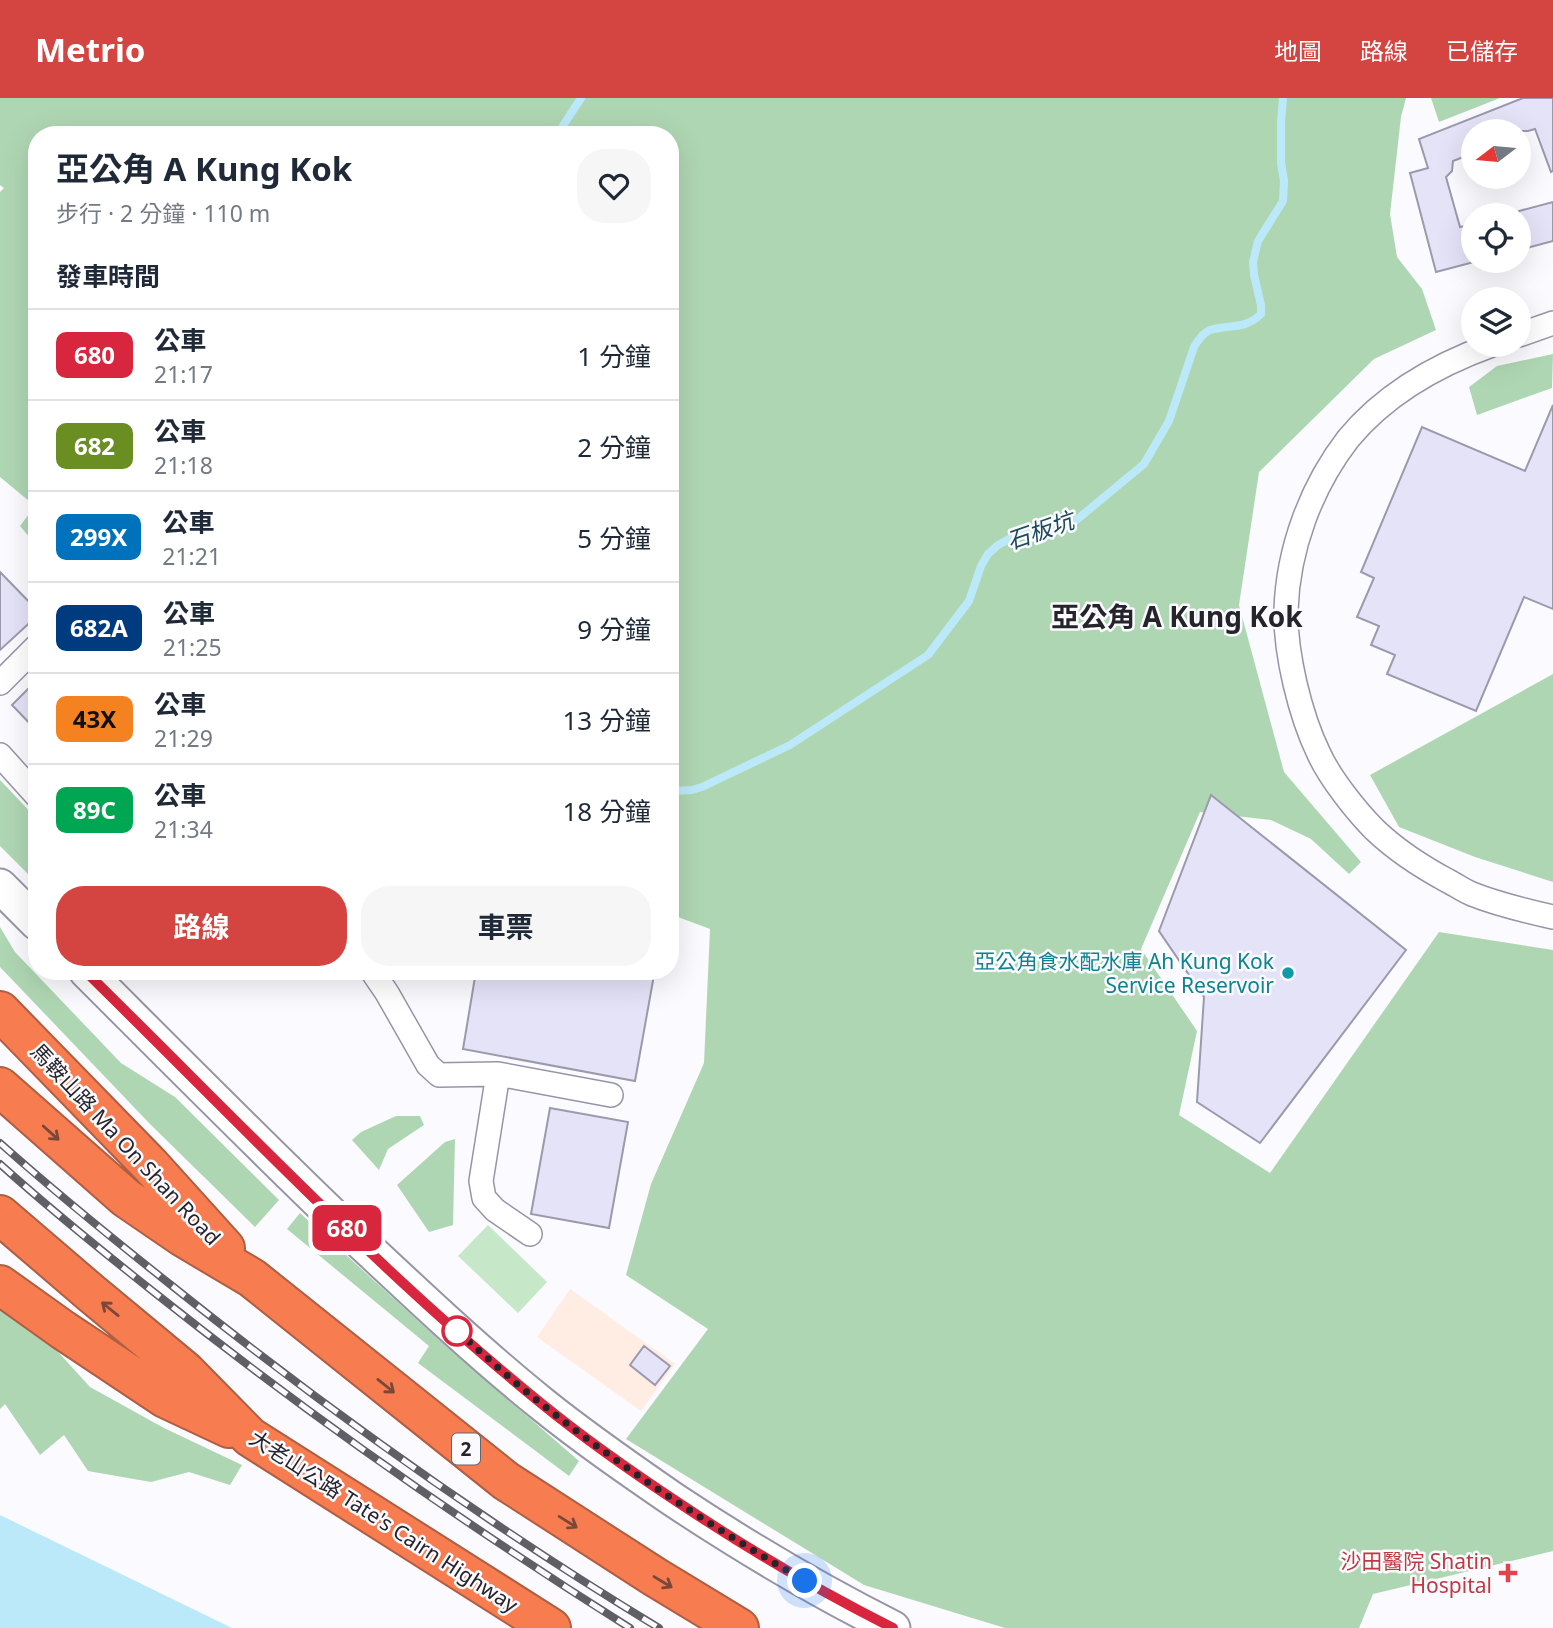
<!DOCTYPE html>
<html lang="zh-TW">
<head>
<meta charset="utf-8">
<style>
  :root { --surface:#fff; --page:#f6f6f7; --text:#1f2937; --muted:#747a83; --line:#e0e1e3; --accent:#d44541 }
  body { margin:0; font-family:"Noto Sans","Noto Sans TC",sans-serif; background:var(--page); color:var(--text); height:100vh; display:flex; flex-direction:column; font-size:26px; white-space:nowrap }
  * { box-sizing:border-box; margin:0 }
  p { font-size:23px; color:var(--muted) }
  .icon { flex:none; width:38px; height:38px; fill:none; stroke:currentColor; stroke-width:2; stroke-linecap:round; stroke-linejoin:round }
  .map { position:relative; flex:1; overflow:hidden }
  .sheet { position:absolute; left:28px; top:28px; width:651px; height:854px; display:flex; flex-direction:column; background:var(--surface); border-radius:28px; box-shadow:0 7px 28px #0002 }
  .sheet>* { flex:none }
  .badge { padding:0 14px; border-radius:10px; font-size:24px; line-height:46px }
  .needle { width:46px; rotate:254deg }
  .controls { position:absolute; left:1461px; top:21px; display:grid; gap:14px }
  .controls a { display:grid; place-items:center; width:70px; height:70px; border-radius:50%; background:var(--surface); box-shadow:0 7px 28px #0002; font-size:35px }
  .you { position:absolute; width:35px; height:35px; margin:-18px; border:5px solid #fff; border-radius:50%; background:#1a73e8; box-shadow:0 0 0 10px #1a73e833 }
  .map>.badge { position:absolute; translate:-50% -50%; box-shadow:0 0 0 4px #fff }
  h2 { padding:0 28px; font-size:26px; line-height:63px }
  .round { display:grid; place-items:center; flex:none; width:74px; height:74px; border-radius:28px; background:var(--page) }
  .summary { display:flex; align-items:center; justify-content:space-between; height:119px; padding:0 28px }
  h1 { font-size:33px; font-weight:700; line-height:52px }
  .button { display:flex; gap:14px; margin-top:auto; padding:14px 28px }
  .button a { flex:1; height:80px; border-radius:28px; background:var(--accent); color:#fff; font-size:28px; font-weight:700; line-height:80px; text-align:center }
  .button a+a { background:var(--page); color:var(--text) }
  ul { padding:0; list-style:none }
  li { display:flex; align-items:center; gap:21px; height:91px; padding:0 28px; border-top:2px solid var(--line) }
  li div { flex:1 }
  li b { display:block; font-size:26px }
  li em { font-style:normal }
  li .badge { min-width:77px; font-weight:700; text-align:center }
  header { display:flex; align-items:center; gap:42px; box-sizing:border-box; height:98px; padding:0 35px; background:var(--accent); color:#fff }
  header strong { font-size:33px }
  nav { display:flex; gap:38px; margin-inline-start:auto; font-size:24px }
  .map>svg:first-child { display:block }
  .industrial { fill:#ffede3 }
  .green { fill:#c6e8c9 }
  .forest { fill:#afd6b3 }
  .water { fill:#bce9fa }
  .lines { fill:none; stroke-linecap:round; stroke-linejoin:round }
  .stream { stroke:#bce9fa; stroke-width:8 }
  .building { fill:#e5e3f8; stroke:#9b9aad; stroke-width:2 }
  .street-casing { stroke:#9894a7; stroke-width:26 }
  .secondary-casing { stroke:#9894a7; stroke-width:37 }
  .highway-casing { stroke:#ae5e43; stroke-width:42 }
  .street { stroke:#fff; stroke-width:23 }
  .secondary { stroke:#fff; stroke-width:33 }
  .highway { stroke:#f77d50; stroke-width:38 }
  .rail-casing { stroke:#605f65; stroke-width:8 }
  .rail { stroke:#fbfafe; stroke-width:5; stroke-dasharray:16; stroke-linecap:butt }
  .oneway { stroke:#79483a }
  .line-casing { stroke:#fff; stroke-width:16 }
  .line { stroke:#d7263d; stroke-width:10 }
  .walk { stroke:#25242b; stroke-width:7; stroke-dasharray:0 12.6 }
  .culture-dot { fill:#0f9aa8; stroke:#fbfafe; stroke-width:2.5 }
  .stop-dot { fill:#fff; stroke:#d7263d; stroke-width:3.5 }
  .health-dot { fill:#e0444e; stroke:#fbfafe; stroke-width:2.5 }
  .labels { text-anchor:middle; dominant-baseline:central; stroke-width:5; stroke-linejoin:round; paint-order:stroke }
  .shield { fill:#fbfafe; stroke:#65646a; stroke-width:2 }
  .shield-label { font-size:19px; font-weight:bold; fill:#25242b }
  .culture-label { font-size:21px; fill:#0d838f; stroke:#fbfafe; text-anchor:end }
  .street-label { font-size:21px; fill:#25242b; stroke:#fbfafe }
  .health-label { font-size:21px; fill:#be3a42; stroke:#fbfafe; text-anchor:end }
  .water-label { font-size:23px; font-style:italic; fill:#1c4b5b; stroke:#fbfafe }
  .district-label { font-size:28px; font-weight:bold; fill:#25242b; stroke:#fbfafe }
</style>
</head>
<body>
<header>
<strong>Metrio</strong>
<nav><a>地圖</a><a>路線</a><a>已儲存</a></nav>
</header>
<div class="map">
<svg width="1553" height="1530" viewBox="0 0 1553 1530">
  <rect width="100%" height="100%" fill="#fbfafe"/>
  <path class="industrial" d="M 570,1191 L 675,1266 L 641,1313 L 537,1239 Z"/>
  <path class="green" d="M 488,1127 L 547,1184 L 518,1215 L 458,1158 Z"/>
  <path class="forest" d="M 0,0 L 1406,0 L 1401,19 L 1390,116 L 1397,159 L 1422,191 L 1436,232 L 1374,261 L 1259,374 L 1239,507 L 1284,674 L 1361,764 L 1349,776 L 1311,741 L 1271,722 L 1200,714 L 1141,851 L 1197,933 L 1179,1017 L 1270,1075 L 1439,834 L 1553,852 L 1553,1453 L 1373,1496 L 1359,1530 L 1005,1530 L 864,1487 L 626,1341 L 708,1231 L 626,1177 L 651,1086 L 704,965 L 710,831 L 670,816 L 670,37 L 37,37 L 37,448 L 20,428 L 35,408 L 0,379 L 0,94 L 4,90 L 0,87 Z
    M 1431,0 L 1500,0 L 1439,24 Z
    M 1553,256 L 1552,290 L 1477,317 L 1469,289 L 1497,268 Z
    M 1553,576 L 1553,784 L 1475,759 L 1399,729 L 1370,677 Z
    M 0,682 L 37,721 L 37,785 L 0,748 Z
    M 0,829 L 15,854 L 121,965 L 175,999 L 279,1102 L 255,1129 L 150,1026 L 0,869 Z
    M 396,1018 L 420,1018 L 424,1027 L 388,1051 L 379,1072 L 352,1042 L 361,1034 Z
    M 455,1041 L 453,1127 L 429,1134 L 397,1087 L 445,1044 Z
    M 300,1115 L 437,1240 L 579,1363 L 569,1378 L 418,1265 L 429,1248 L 287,1131 Z
    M 0,1210 L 49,1244 L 90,1289 L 164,1330 L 242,1367 L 230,1387 L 189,1374 L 151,1384 L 88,1373 L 64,1337 L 40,1357 L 5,1306 L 0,1311 Z"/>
  <path class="water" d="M 0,1417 L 232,1530 L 0,1530 Z"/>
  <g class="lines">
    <path class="stream" d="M 557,37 L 581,0
      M 670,693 L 692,692 L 702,689 L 790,647 L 928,557 L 969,503 L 981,468 L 988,456 L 998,447 L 1024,433 L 1074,424 L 1144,366 L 1169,323 L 1194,249 C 1198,242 1203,235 1210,232 C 1229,226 1245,232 1261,216 L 1261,207 L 1254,177 L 1253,164 L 1258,143 L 1283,103 L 1284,83 L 1281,65 L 1281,24 L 1283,0"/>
  </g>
  <path class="building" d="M 1523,0 L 1553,0 L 1553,73 L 1551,74 L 1535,31 L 1528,33 L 1474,33 L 1474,55 L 1453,63 L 1452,73 L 1446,79 L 1460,129 L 1474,126 L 1474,164 L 1436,174 L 1410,75 L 1428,70 L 1419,41 Z
    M 1553,104 L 1553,143 L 1519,152 L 1519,113 Z
    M 1553,307 L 1553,511 L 1524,499 L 1476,613 L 1387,576 L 1395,557 L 1371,547 L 1379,528 L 1357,519 L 1374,480 L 1361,474 L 1422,329 L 1525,373 Z
    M 0,474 L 37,512 L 37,518 L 0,552 Z
    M 37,582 L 37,633 L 12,607 Z
    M 1211,697 L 1406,852 L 1260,1045 L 1197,1004 L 1204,899 L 1159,833 Z
    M 476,873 L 631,873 L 654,877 L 635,983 L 463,951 Z
    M 550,1010 L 628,1024 L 609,1130 L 531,1116 Z
    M 644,1248 L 670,1268 L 655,1287 L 630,1267 Z"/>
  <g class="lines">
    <defs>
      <path id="street" d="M 1519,237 L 1553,225
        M 1492,247 C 1439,266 1385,296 1348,341 C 1311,389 1288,451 1286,512 C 1285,555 1300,617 1319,656 C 1330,680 1356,713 1375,732 C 1397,753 1422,769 1448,783 C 1456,787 1464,793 1472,796 C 1497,806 1526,813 1553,819
        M 0,585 L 37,548
        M 0,657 L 37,698
        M 372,873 L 387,895 L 428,967 L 439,977 L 498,976 L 611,997
        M 498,976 L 481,1083 L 484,1100 L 495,1112 L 530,1136"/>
      <path id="secondary" d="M 0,788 L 37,825
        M 86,873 C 173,960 260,1048 349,1133 C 412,1192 475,1252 542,1306 C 584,1340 629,1371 674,1402 C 745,1449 817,1492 893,1530"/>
      <path id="highway" d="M 0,913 L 151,1068 L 225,1150
        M 0,989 L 126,1100 L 183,1139 L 252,1180 L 506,1383 L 655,1479 L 739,1530
        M 0,1117 L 91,1195 L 185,1273 L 250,1339 L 551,1530
        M 0,1187 L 63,1232 L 165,1300 L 229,1330"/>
    </defs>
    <use href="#street" class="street-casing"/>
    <use href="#secondary" class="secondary-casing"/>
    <use href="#highway" class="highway-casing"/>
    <use href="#street" class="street"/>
    <use href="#secondary" class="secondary"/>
    <use href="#highway" class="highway"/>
    <defs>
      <path id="rail" d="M 0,1045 C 55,1094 113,1141 171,1187 C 326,1311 489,1427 659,1530
        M 0,1066 C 50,1111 102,1153 155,1195 C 307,1316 466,1427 630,1530"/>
    </defs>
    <use href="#rail" class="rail-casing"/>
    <use href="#rail" class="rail"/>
  </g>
  <defs><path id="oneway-shaft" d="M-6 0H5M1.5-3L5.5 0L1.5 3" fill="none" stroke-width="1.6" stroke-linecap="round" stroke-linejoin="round" transform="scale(1.75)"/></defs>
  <g class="oneway">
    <use href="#oneway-shaft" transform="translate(51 1035) rotate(42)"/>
    <use href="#oneway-shaft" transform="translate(110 1211) rotate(-141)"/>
    <use href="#oneway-shaft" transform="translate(386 1288) rotate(39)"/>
    <use href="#oneway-shaft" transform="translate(568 1424) rotate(32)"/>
    <use href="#oneway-shaft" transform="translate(663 1484) rotate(31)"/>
  </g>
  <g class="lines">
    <defs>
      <path id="line" d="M 85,873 C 235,1020 379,1174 542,1306 C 585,1341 632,1374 679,1405 C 748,1451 819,1493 893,1530"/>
    </defs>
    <use href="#line" class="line-casing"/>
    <use href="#line" class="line"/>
    <path class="walk" d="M 457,1233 L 454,1230 C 483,1256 512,1283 543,1307 C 626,1373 714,1430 805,1483"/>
  </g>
  <circle class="culture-dot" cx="1288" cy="875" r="7"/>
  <circle class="stop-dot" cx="457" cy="1233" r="14"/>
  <path class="health-dot" d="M1504.5 1464.5h7v7h7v7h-7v7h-7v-7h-7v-7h7z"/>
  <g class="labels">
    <rect class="shield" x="452" y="1335.5" width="28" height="31" rx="5"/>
    <g class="shield-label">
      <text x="466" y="1351">2</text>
    </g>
    <g class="culture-label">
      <text x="1274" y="863">亞公角食水配水庫 Ah Kung Kok<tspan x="1274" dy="24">Service Reservoir</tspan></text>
    </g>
    <g class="street-label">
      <text transform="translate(126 1046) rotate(47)">馬鞍山路 Ma On Shan Road</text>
      <text transform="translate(384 1423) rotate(33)">大老山公路 Tate's Cairn Highway</text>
    </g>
    <g class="health-label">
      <text x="1492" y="1463">沙田醫院 Shatin<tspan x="1492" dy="24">Hospital</tspan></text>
    </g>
    <g class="water-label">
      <text transform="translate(1040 432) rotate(-19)">石板坑</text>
    </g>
    <g class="district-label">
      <text x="1177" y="518">亞公角 A Kung Kok</text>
    </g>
  </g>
</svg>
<div class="controls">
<a><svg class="needle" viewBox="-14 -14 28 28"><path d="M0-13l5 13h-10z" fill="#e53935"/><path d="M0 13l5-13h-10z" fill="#747a83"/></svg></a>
<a><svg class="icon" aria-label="locate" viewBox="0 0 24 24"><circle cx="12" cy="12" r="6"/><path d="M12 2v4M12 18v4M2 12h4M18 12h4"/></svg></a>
<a><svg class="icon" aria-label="layers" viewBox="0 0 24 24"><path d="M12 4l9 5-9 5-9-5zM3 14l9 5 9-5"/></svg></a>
</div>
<div class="you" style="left:805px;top:1483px"></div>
<b class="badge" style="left:347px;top:1130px;background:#d7263d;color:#fff">680</b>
<section class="sheet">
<div class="summary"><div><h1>亞公角 A Kung Kok</h1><p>步行 · 2 分鐘 · 110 m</p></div><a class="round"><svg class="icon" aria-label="heart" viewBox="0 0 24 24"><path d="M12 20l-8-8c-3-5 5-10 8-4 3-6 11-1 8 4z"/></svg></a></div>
<h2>發車時間</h2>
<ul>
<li><span class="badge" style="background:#d7263d;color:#fff">680</span><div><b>公車</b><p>21:17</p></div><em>1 分鐘</em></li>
<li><span class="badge" style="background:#6b8e23;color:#fff">682</span><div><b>公車</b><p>21:18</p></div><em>2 分鐘</em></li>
<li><span class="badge" style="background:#0072bc;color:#fff">299X</span><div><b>公車</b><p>21:21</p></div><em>5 分鐘</em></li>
<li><span class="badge" style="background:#003b80;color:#fff">682A</span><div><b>公車</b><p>21:25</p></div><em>9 分鐘</em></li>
<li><span class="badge" style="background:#f58220;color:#111">43X</span><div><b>公車</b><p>21:29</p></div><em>13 分鐘</em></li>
<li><span class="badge" style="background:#00a651;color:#fff">89C</span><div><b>公車</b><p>21:34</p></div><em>18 分鐘</em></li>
</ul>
<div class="button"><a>路線</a><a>車票</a></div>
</section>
</div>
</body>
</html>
